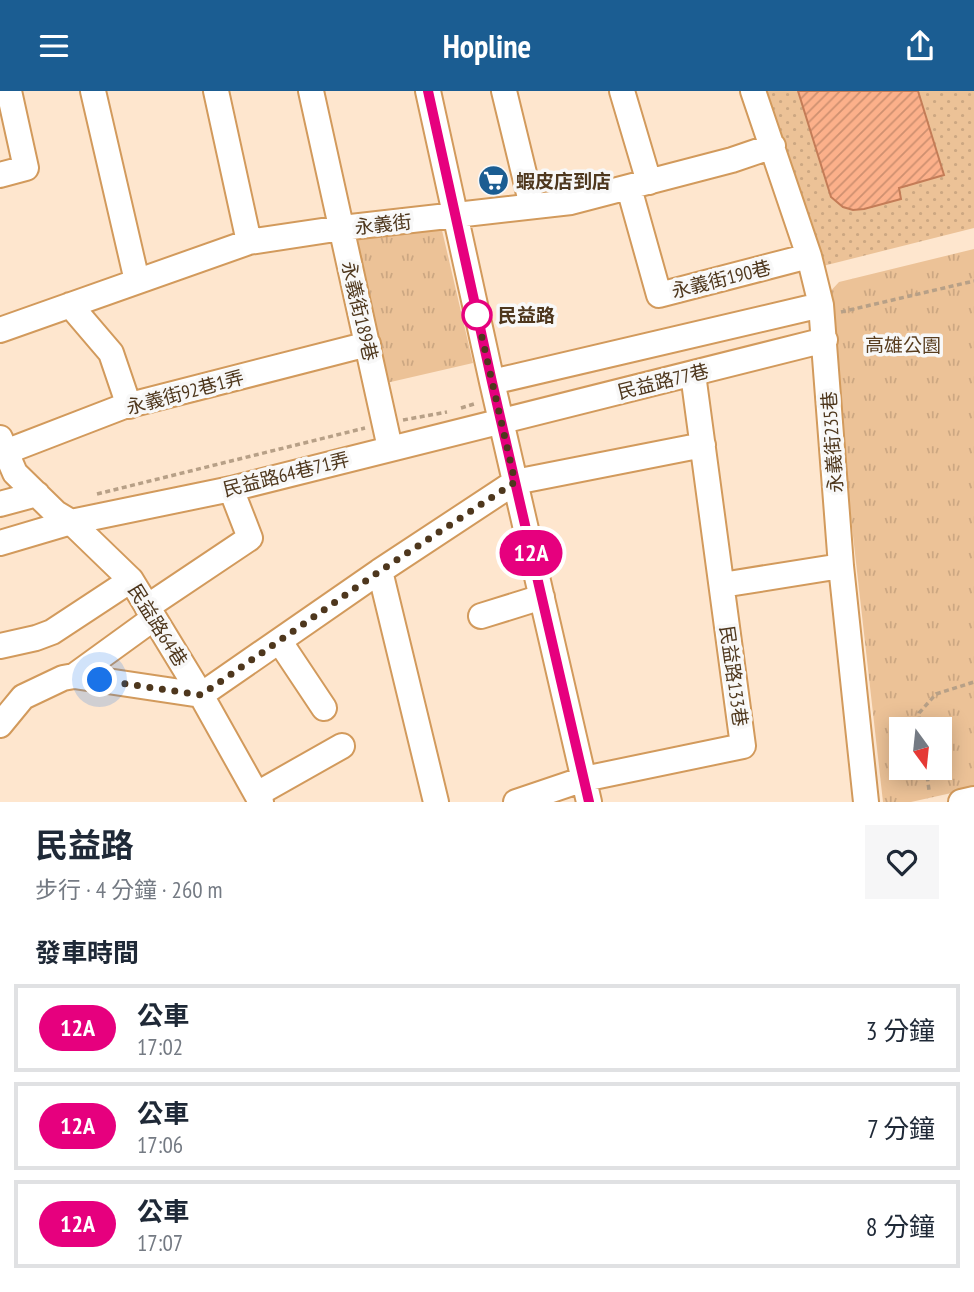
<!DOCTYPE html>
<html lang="zh-TW">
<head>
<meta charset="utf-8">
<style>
  :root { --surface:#fff; --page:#f6f6f7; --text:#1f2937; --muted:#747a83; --line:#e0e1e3; --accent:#1b5d92 }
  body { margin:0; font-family:"PT Sans Narrow","Noto Sans TC",sans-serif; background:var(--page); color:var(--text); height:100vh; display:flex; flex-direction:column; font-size:26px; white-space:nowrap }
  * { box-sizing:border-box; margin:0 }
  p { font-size:23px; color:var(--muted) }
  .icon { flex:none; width:38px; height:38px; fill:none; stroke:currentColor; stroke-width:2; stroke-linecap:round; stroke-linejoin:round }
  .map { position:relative; height:711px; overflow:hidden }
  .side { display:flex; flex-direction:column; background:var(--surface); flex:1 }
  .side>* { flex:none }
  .badge { padding:0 14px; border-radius:23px; font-size:24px; line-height:46px }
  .needle { width:46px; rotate:165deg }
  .buttons { position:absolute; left:889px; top:626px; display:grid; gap:14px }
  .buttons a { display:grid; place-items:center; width:63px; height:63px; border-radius:0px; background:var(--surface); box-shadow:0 4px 18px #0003; font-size:35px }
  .you { position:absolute; width:35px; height:35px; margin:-18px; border:5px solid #fff; border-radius:50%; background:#1a73e8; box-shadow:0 0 0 10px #1a73e833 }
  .map>.badge { position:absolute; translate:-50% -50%; box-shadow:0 0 0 4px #fff }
  h2 { padding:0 35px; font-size:26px; line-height:63px }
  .round { display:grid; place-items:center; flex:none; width:74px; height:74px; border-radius:0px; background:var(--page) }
  .summary { display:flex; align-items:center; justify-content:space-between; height:119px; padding:0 35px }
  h1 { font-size:33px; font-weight:700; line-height:52px }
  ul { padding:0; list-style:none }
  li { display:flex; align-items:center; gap:21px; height:88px; margin:0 14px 10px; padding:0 21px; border:4px solid var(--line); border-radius:0px }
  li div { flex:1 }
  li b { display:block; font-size:26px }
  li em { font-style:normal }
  li .badge { min-width:77px; font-weight:700; text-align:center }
  header { display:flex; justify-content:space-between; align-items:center; height:91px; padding:0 35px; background:var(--accent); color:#fff; font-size:32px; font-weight:700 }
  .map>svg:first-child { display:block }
  .grass { fill:url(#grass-dots) }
  .park { fill:url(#park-tufts); fill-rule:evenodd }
  .building { fill:url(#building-hatch); stroke:#c47c57; stroke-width:2 }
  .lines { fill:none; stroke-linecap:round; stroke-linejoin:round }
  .minor-casing { stroke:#d29a5c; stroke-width:28 }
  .path { stroke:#b7a087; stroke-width:3.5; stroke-dasharray:5 3.5; stroke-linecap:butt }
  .minor { stroke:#fff; stroke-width:24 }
  .line-casing { stroke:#fff; stroke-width:16 }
  .line { stroke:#e6007e; stroke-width:10 }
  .walk { stroke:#4e371d; stroke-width:7; stroke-dasharray:0 12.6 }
  .stop-dot { fill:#fff; stroke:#e6007e; stroke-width:3.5 }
  .labels { text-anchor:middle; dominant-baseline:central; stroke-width:7; stroke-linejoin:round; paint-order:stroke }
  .poi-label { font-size:19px; font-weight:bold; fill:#4e371d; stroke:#f8f8f8; text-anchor:start }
  .street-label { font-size:19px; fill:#4e371d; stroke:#f8f8f8 }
  .stop-label { font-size:19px; font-weight:bold; fill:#4e371d; stroke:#f8f8f8; text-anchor:start }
  .park-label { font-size:19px; fill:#593e20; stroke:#f8f8f8 }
</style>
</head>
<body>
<header><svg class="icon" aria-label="menu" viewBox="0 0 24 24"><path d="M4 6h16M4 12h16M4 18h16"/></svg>Hopline<svg class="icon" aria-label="share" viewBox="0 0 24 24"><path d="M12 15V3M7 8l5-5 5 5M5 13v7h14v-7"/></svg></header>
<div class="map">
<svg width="974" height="711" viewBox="0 0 974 711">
  <defs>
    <pattern id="grass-dots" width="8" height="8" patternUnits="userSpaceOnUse" patternTransform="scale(1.75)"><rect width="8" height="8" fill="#ecc297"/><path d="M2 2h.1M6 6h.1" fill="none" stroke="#cca782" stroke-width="1.8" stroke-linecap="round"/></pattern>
    <pattern id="park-tufts" width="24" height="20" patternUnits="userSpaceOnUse" patternTransform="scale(1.75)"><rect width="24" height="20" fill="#ecc297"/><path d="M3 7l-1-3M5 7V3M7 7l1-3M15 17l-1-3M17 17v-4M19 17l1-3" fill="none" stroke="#cca782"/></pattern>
    <pattern id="building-hatch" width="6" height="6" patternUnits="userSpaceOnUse" patternTransform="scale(1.75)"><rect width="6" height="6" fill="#fcb08a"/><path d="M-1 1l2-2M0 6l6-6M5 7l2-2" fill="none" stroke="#ce9070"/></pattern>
  </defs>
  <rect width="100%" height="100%" fill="#fee6ce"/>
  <path class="grass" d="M 758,0 L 974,0 L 974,137 L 815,177 Z"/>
  <path class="park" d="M 441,135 L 473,272 L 382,293 L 351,150 Z
    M 974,158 L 974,697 L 911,711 L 883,711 L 826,205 L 839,191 ZM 901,639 L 940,639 L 940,677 L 901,677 Z"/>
  <path class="building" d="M 798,0 L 918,0 L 944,84 L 899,97 L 901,108 L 864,118 L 853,119 L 843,116 L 831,106 Z"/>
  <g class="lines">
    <defs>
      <path id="minor" d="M 93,0 L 137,190
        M 216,0 L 249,151
        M 311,0 L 390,357
        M 428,0 L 492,291 L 589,711
        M 504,0 L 532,115
        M 622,0 L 649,91
        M 753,0 L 809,165 L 821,214 L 841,475 L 866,711
        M 0,84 L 26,77 L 9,0
        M 629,97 L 659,204 L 809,165
        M 70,214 L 111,262 L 129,315
        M 0,239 L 249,151 L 342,137 L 571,111 L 732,69 L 773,55
        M 492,291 L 821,214
        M 0,347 L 15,382 L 56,422 L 71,431 L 131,489 L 201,604 L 261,711
        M 0,363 L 122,316 L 368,253
        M 0,413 L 37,403
        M 0,452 L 71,431 L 231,398 L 825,249
        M 380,480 L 436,711
        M 722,494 L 841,475
        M 147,516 L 250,447 L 231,398
        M 481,525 L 542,506
        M 280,551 L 324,617
        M 0,555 L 36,547 L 52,541 L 131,489
        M 74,585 L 154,527
        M 0,634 L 23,606 L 63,587 L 74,585 L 201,604 L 380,480 L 515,391 L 703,354
        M 257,703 L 342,655
        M 516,711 L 584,688 L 743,655 L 693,283
        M 961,711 L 974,708"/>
    </defs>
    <use href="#minor" class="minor-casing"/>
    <path class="path" d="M 841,221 L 974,190
      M 461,317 L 477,312
      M 403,329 L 447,321
      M 97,403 L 365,337
      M 920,639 L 919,622 L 936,603 L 974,591
      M 926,677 L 929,699"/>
    <use href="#minor" class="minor"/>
  </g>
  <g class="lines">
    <defs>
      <path id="line" d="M 428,0 L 492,291 L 589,711"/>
    </defs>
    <use href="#line" class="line-casing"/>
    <use href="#line" class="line"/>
    <path class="walk" d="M 100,589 L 201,604 L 380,480 L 515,391 L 476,220 L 477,224"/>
  </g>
  <defs>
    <symbol id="supermarket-disc" viewBox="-11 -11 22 22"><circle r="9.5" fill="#1b5d92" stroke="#f8f8f8"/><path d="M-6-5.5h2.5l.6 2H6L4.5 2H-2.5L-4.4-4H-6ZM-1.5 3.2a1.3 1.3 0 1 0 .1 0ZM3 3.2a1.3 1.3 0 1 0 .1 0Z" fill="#fff"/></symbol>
  </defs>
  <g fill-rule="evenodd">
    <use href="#supermarket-disc" x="476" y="72" width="35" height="35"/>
  </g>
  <circle class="stop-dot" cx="477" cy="224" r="14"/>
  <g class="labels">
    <g class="poi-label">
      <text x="516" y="90">蝦皮店到店</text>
    </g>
    <g class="street-label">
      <text transform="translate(383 133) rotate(-6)">永義街</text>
      <text transform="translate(721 188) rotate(-14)">永義街190巷</text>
      <text transform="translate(360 220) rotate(77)">永義街189巷</text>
      <text transform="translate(663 290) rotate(-14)">民益路77巷</text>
      <text transform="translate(185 301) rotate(-15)">永義街92巷1弄</text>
      <text transform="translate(832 351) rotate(-94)">永義街235巷</text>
      <text transform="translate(286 383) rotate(-14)">民益路64巷71弄</text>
      <text transform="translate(158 534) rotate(58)">民益路64巷</text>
      <text transform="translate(734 585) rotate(82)">民益路133巷</text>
    </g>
    <g class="stop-label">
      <text x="498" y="224">民益路</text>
    </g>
    <g class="park-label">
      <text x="903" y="254">高雄公園</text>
    </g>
  </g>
</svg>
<div class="buttons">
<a><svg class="needle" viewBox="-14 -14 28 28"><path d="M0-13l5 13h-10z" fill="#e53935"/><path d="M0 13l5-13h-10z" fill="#747a83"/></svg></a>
</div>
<div class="you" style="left:100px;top:589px"></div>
<b class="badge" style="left:531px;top:462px;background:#e6007e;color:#fff">12A</b>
</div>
<section class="side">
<div class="summary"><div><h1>民益路</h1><p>步行 · 4 分鐘 · 260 m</p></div><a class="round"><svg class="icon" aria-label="heart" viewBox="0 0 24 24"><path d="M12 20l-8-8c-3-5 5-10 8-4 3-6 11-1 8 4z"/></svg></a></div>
<h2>發車時間</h2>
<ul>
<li><span class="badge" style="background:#e6007e;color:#fff">12A</span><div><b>公車</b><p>17:02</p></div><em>3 分鐘</em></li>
<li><span class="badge" style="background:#e6007e;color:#fff">12A</span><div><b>公車</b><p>17:06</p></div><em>7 分鐘</em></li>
<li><span class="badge" style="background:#e6007e;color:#fff">12A</span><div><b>公車</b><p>17:07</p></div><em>8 分鐘</em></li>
</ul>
</section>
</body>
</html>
